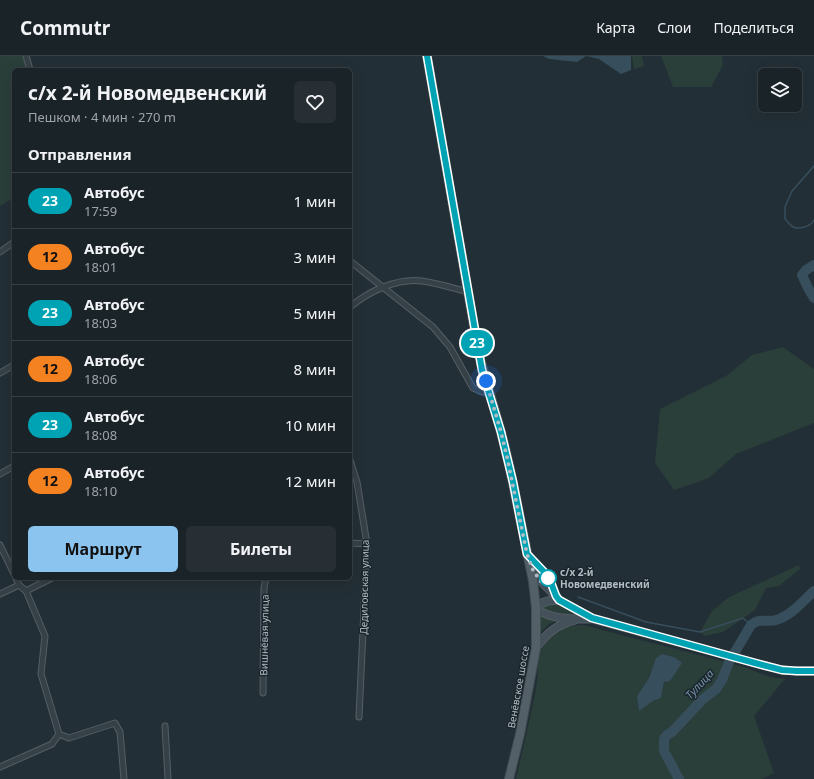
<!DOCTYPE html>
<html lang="ru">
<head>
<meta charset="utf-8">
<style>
  :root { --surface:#1a2328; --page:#272f34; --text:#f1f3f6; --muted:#9fa4a8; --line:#384045; --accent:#8bc4ee }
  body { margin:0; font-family:"Noto Sans",sans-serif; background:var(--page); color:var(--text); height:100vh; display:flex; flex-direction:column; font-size:15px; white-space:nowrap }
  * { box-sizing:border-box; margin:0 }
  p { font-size:13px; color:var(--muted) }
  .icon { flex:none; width:22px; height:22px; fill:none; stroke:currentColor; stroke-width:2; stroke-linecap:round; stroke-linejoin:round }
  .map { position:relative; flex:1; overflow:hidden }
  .panel { position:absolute; left:12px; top:12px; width:340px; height:512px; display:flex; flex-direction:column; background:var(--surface); border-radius:6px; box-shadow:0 4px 16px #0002,0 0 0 1px var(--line) }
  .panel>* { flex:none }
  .badge { padding:0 8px; border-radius:13px; font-size:14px; line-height:26px }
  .tools { position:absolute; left:758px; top:12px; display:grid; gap:8px }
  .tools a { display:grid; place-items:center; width:44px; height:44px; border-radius:6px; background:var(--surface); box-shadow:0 4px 16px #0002,0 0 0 1px var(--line); font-size:20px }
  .you { position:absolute; width:20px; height:20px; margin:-10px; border:3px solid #fff; border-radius:50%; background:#1a73e8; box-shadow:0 0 0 6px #1a73e833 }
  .map>.badge { position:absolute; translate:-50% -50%; box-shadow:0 0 0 2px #fff }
  h2 { padding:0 16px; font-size:15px; line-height:36px }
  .round { display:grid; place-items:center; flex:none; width:42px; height:42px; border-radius:6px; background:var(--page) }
  .summary { display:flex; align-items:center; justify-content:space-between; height:68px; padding:0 16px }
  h1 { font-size:19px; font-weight:700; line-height:30px }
  .button { display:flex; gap:8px; margin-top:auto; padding:8px 16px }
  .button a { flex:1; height:46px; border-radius:6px; background:var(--accent); color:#111; font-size:16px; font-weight:700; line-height:46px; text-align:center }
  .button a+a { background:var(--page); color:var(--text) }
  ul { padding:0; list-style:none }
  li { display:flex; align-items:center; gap:12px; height:56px; padding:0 16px; border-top:1px solid var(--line) }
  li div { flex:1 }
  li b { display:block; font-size:15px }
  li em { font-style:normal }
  li .badge { min-width:44px; font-weight:700; text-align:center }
  header { display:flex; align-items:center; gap:24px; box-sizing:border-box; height:56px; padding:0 20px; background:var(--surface); border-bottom:1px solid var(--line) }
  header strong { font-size:19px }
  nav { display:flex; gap:22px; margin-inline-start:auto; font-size:14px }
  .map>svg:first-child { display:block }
  .green { fill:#2a3e3a; fill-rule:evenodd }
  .water { fill:#374e5c }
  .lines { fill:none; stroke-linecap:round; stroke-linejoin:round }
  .stream { stroke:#374e5c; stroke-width:1.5 }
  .river { stroke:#374e5c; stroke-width:10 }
  .street-casing { stroke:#545e65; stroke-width:7 }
  .secondary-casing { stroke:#545e65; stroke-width:9 }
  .primary-casing { stroke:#424c53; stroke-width:10 }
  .street { stroke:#364047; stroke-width:5 }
  .secondary { stroke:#44505a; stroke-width:7 }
  .primary { stroke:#546067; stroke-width:8 }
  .line-casing { stroke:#fff; stroke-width:9 }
  .line { stroke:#00a3b4; stroke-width:6 }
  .walk { stroke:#b1bbc3; stroke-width:4; stroke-dasharray:0 7.2 }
  .stop-dot { fill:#fff; stroke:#00a3b4; stroke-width:2 }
  .labels { text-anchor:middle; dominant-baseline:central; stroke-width:3; stroke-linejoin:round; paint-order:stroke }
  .stop-label { font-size:10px; font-weight:bold; fill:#b1bbc3; stroke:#1b252c; text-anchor:start }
  .street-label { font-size:10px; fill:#b1bbc3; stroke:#1b252c }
  .water-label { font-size:11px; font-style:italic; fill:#7392a5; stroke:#1b252c }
</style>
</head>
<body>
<header>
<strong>Commutr</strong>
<nav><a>Карта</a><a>Слои</a><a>Поделиться</a></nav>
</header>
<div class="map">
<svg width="814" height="723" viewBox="0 0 814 723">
  <rect width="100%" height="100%" fill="#232f36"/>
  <path class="green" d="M 0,0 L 30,0 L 34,14 L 14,14 L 14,142 L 0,150 Z
    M 632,0 L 642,0 L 644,10 L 634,13 Z
    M 661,0 L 722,0 L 723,9 L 711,31 L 673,31 Z
    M 783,291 L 814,313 L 814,367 L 736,398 L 709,422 L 674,434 L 655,407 L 660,353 L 726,320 L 752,299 Z
    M 799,509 L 800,513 L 779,530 L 766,532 L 755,554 L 723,576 L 705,580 L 700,576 L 712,555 L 729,541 Z
    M 555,547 L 575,559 C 564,558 551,557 541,551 L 545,548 Z
    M 541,561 L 557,565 L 549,568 L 541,576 L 540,565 Z
    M 583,569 L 741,610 L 770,621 L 785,623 L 754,660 L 774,717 L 762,723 L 516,723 C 523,693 530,663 536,633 C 540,614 534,599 548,583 C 557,572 569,570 583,569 ZM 662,598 L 674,601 L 664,626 L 661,642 L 653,645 L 637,640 L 649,622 L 656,603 Z"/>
  <path class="water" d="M 543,0 L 631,0 L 631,14 L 621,18 L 599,3 L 586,0 L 577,6 L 549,3 Z
    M 662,598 L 674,601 L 682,607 L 670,625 L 664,626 L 661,642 L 653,645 L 639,655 L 637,640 L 649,622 L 656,602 Z"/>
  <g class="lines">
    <path class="stream" d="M 814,110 L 792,135 L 785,151 L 785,163 C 787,165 790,169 793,171 C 800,174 811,170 814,164
      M 578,541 L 646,566 L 700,576 L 743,562 L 751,569"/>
    <path class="river" d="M 814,209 L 806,214 L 802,219 L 808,232 L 814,242
      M 679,723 L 664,695 L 664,683 L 667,679 L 672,676 L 703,643 L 716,633 L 722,624 L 729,606 L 751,569 C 761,561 766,567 776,564 C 791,560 803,545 814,535"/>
    <defs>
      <path id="street" d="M 26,0 L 30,14
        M 0,196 L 14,186
        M 350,205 L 433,271 L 450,291 L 473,332 L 480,335 L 489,337
        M 350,251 C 369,235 397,222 422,225 C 437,227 453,232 468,236
        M 0,317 L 14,309
        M 350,404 L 357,426 L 367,488 L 359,661
        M 0,418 L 14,410
        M 350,487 L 367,488
        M 0,489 L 14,518
        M 26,535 L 52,522
        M 0,538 L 19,529
        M 263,637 L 264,532 L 266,522
        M 165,670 L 168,723
        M 59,678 L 69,682 L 115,667 L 120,676 L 124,723
        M 0,711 L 52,688 L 59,678 L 41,618 L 45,580 L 26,535 L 19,529 L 16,522"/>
      <path id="secondary" d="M 532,511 L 537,521 L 559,544 L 593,563 L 755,607 L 782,614 L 797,615 L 814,615
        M 559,544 C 550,544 542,545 536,552 C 549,564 574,563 590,563
        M 536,592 C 546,577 558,568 575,564"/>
      <path id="primary" d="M 427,0 L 479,299 L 501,376 L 510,413 L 533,525 L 536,552 L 536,592 L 520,678 L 509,723"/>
    </defs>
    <use href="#street" class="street-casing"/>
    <use href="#secondary" class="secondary-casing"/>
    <use href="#primary" class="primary-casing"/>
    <use href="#street" class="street"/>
    <use href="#secondary" class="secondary"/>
    <use href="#primary" class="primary"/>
  </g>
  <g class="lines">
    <defs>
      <path id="line" d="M 427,0 L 482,314 L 501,376 L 513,426 L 527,498 L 546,518 L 550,524 L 556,540 L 559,544 L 592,562 L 755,607 L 782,614 L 797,615 L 814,615"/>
    </defs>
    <use href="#line" class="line-casing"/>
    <use href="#line" class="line"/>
    <path class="walk" d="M 486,325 L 501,376 L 507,401 L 527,498 L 533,514 L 542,527 L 548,522"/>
  </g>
  <circle class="stop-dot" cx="548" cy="522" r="8"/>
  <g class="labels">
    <g class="stop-label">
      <text x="560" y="516">с/х 2-й<tspan x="560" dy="12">Новомедвенский</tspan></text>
    </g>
    <g class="street-label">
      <text transform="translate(364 531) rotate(-89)">Дедиловская улица</text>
      <text transform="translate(264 579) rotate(-89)">Вишнёвая улица</text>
      <text transform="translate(518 631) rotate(-80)">Венёвское шоссе</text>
    </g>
    <g class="water-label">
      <text transform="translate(699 628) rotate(-47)">Тулица</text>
    </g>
  </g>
</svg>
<div class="tools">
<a><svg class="icon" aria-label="layers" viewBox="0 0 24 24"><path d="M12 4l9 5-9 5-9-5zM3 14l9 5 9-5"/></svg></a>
</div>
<div class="you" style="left:486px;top:325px"></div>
<b class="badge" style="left:477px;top:287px;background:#00a3b4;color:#fff">23</b>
<section class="panel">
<div class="summary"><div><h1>с/х 2-й Новомедвенский</h1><p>Пешком · 4 мин · 270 m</p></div><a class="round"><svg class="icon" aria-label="heart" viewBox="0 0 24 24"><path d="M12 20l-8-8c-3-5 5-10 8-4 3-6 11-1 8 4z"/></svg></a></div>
<h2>Отправления</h2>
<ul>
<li><span class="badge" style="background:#00a3b4;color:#fff">23</span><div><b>Автобус</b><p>17:59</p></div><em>1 мин</em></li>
<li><span class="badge" style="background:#f58220;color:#111">12</span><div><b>Автобус</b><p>18:01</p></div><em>3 мин</em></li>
<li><span class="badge" style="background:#00a3b4;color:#fff">23</span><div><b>Автобус</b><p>18:03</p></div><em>5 мин</em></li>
<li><span class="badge" style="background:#f58220;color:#111">12</span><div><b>Автобус</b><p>18:06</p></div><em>8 мин</em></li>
<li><span class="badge" style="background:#00a3b4;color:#fff">23</span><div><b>Автобус</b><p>18:08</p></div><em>10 мин</em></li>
<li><span class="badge" style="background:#f58220;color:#111">12</span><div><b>Автобус</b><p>18:10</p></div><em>12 мин</em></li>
</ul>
<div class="button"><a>Маршрут</a><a>Билеты</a></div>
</section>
</div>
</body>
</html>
